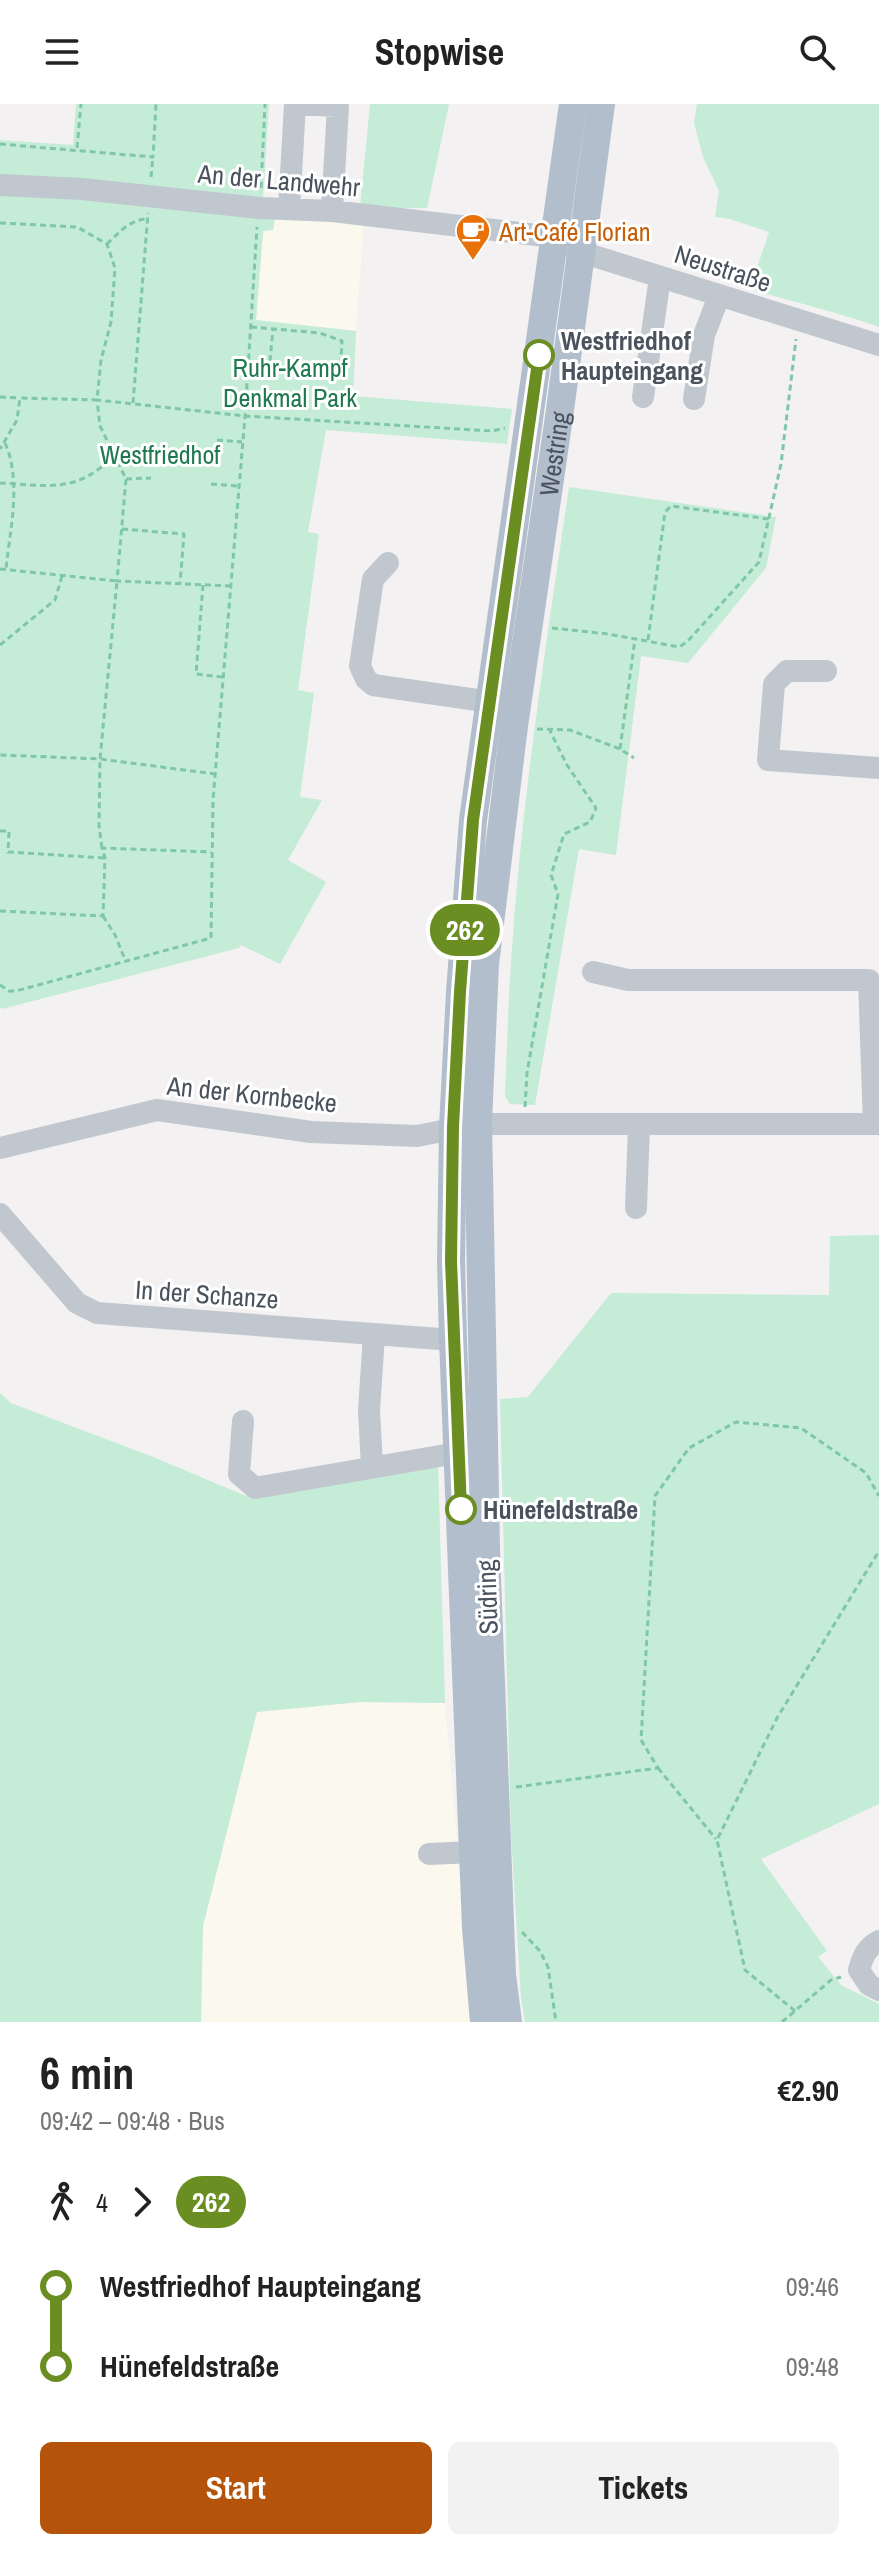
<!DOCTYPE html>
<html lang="en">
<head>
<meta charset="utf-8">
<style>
  :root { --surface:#fff; --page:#f2f2f2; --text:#222; --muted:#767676; --accent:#b45309 }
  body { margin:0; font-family:"Archivo Narrow",sans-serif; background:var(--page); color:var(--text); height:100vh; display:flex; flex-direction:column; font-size:30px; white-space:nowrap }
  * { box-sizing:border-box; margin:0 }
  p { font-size:26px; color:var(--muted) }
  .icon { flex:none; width:44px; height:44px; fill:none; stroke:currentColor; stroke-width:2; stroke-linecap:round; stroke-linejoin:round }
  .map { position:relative; height:1918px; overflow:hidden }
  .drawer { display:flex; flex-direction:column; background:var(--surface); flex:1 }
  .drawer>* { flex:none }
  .badge { padding:0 16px; border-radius:26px; font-size:28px; line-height:52px }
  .map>.badge { position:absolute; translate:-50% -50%; box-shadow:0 0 0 4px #fff }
  .legs { display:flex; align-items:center; gap:12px; height:88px; padding:0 40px; font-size:26px }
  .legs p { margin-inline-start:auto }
  .headline { display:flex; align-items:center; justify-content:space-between; height:136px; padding:0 40px }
  h1 { font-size:44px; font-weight:800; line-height:60px }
  .cta { display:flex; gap:16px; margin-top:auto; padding:16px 40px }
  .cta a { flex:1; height:92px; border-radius:12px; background:var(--accent); color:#fff; font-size:32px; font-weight:800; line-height:92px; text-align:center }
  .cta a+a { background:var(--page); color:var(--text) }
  ul { padding:0 40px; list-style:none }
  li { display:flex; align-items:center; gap:28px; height:80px; font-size:30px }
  li i { display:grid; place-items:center; width:12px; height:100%; margin:0 10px; background:currentColor }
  li i::after { content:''; width:20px; height:20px; margin:-10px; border:6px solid; border-radius:50%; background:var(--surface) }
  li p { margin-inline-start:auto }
  li:first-child i { background:linear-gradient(#0000 50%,currentColor 0) }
  li:last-child i { background:linear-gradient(currentColor 50%,#0000 0) }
  header { display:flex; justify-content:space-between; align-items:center; height:104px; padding:0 40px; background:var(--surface); font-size:36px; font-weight:800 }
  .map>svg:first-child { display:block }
  .commercial { fill:#fbf8ed }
  .green { fill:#c4ecd6 }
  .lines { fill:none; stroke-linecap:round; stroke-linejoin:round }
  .path { stroke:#7fc7a8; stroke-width:3; stroke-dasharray:6 4; stroke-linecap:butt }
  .minor { stroke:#c0c7ce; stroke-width:22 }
  .major { stroke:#b3becd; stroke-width:28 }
  .line-1-casing { stroke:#fff; stroke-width:18 }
  .line-1 { stroke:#6b8e23; stroke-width:12 }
  .stop-1-dot { fill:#fff; stroke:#6b8e23; stroke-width:4 }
  .labels { text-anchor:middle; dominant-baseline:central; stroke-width:6; stroke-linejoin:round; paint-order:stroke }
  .street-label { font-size:26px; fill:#4a535d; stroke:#fff }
  .food-label { font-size:26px; fill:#c56008; stroke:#fff; text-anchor:start }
  .stop-label { font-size:26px; font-weight:bold; fill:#4a535d; stroke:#fff; text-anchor:start }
  .park-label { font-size:26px; fill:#207953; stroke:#fff }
</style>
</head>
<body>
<header><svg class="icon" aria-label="menu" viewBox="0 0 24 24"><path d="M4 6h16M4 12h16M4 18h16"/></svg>Stopwise<svg class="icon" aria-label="search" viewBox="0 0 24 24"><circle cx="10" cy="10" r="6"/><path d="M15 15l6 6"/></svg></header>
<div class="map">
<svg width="879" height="1918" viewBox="0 0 879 1918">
  <rect width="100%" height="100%" fill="#f3f1f1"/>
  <path class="commercial" d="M 276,108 L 364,117 L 356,227 L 256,216 L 264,127 Z
    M 360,1598 L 445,1599 L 473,1918 L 201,1918 L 203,1822 L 257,1608 Z"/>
  <path class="green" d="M 76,0 L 269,0 L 263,94 L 278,97 L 273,126 L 263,127 L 256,216 L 356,227 L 353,292 L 512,305 L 507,340 L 326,326 L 308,428 L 319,430 L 298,586 L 314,589 L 300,693 L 322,696 L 288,756 L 326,778 L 280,860 L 241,841 L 239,844 L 2,905 L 0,903 L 0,36 L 73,41 Z
    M 370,0 L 449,0 L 427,104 L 360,104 Z
    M 697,0 L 879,0 L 879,223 C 837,208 793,198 750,185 L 769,128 L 730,115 L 715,113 L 719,87 L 703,53 L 694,19 Z
    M 569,383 L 776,413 L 766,464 L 688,559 L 641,552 L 616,751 L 579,745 L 535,1001 L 510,1000 L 505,992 C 507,948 508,903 511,859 C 521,700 546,541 569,383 Z
    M 879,1131 L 879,1700 L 761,1755 L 827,1847 L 818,1853 L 841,1881 L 879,1900 L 879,1918 L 525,1918 L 521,1893 L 511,1731 L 500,1295 L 528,1293 L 611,1189 L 829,1191 L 830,1132 Z
    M 0,1289 L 11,1299 L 153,1353 L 246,1392 L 438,1358 L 445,1599 L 360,1598 L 257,1608 L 203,1822 L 201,1918 L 0,1918 Z"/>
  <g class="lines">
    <path class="path" d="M 0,40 L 153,53 L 156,0
      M 77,44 L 81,0
      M 151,73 L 153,53
      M 261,84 L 265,0
      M 0,119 L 77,123 L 107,140 L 115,164 L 111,218 L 101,256 L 97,296 L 20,294 L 17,316 L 0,345
      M 107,140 C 118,129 131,115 147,115
      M 251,223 L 320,229 L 342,237 L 340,273 L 269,267 L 273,225
      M 0,293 L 20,294
      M 133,299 L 148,109
      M 217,336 L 242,338
      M 5,339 C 22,377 10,425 6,465
      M 126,375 L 151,374
      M 0,379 C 24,380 54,385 77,377 C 91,372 103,362 115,353
      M 211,380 L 238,382
      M 122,425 L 184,430 L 180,480
      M 0,465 L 117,477 L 100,655 L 0,651
      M 203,481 L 196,570 L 222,573
      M 231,482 L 117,477 L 126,375 L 100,322 L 97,296 L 245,312 L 492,327 L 505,324
      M 552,524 L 608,530 L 679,543 L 687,538 L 759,458 L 781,360 L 796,235
      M 648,536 L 665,408 L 671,402 L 769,415
      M 0,541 L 55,496 L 62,472
      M 537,625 L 570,626 L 620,645 L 634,654
      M 620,645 L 635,535
      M 0,727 L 9,727 L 8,748 L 105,754
      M 102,744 L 99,722 L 100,655 L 215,670
      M 0,807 L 103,812 L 105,754 L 102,744 L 211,748
      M 103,812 L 115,831 L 126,858
      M 0,881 L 9,887 L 16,887 L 211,834 L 213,696 L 245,312 L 257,123
      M 525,1003 L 527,969 L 558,790 L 551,771 L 564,730 L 590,718 L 596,704 L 567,661 L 550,627
      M 658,1664 L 716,1735
      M 516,1683 L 658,1664 L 641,1636 L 655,1392 L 689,1344 L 736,1318 L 801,1324 L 866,1369 L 879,1392
      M 522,1828 L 540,1847 L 548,1863 L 556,1918
      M 795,1907 L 745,1866 L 717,1736 L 777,1614 L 879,1447
      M 782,1918 L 831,1876 L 841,1873"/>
    <path class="minor" d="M 0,81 L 82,85 L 260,104 L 332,107 L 554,133 L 581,148 L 879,241
      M 289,105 L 295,0 L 338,2 L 332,107
      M 643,293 L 660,173
      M 694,295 L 704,231 L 719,192
      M 388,459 L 373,475 L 360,562 L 366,575 L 373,581 L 505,600
      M 826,567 L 787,567 L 774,580 L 768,656 L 879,664
      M 593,868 L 628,876 L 869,876 L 874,1020
      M 0,1044 L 157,1006 L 311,1028 L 417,1032 L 478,1020 L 879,1020
      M 636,1104 L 639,1021
      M 0,1110 L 77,1199 L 97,1209 L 453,1236
      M 243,1317 L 239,1370 L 255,1384 L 457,1349
      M 372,1363 L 369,1306 L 374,1231
      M 429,1750 L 473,1748
      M 879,1837 C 866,1844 863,1852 859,1866 L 869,1881 L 879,1886"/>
    <g class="major">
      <path d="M 484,1918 L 476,1824 L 453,1236 L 451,1157 L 453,1023 L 460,888 L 473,716 L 573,0"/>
      <path id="s1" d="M 508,1918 L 502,1871 L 486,1447 L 479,1068 L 478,1020 L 485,860 L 514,622 L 560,306 L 601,0"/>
    </g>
  </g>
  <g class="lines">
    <defs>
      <path id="line-1" d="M 461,1405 L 451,1157 L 453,1023 L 460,888 L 473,716 L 539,251"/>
    </defs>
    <use href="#line-1" class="line-1-casing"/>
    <use href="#line-1" class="line-1"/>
  </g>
  <defs>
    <symbol id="cafe-pin" viewBox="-11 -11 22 30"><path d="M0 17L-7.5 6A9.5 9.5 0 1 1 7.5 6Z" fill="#e8710a" stroke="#fff"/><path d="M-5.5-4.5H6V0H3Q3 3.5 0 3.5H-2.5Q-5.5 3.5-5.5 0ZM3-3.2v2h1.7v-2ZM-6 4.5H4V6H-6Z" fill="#fff"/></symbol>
  </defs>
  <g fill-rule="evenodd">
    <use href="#cafe-pin" x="453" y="107" width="40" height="54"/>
  </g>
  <g class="stop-1-dot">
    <circle cx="539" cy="251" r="14"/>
    <circle cx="461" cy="1405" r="14"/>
  </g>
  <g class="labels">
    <g class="street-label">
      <text transform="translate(279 76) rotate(5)">An der Landwehr</text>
      <text transform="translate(723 164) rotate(18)">Neustraße</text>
      <text stroke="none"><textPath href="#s1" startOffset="1574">Westring</textPath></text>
      <text transform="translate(252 990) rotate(6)">An der Kornbecke</text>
      <text transform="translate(207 1190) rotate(4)">In der Schanze</text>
      <text transform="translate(487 1493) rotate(-92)">Südring</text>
    </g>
    <g class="food-label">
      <text x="499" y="127">Art-Café Florian</text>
    </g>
    <g class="stop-label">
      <text x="561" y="236">Westfriedhof<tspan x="561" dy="30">Haupteingang</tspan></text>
      <text x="483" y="1405">Hünefeldstraße</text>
    </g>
    <g class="park-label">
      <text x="290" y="263">Ruhr-Kampf<tspan x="290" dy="30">Denkmal Park</tspan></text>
      <text x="160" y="350">Westfriedhof</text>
    </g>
  </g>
</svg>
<b class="badge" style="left:465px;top:826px;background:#6b8e23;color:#fff">262</b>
</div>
<section class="drawer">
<div class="headline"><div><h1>6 min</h1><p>09:42 – 09:48 · Bus</p></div><b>€2.90</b></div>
<div class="legs"><svg class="icon" aria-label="walk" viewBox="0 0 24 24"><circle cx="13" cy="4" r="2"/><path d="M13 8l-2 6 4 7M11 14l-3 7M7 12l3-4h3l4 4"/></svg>4<svg class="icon" aria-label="forward" viewBox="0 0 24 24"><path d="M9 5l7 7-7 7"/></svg><b class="badge" style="background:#6b8e23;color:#fff">262</b></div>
<ul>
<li><i style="color:#6b8e23"></i><b>Westfriedhof Haupteingang</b><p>09:46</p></li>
<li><i style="color:#6b8e23"></i><b>Hünefeldstraße</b><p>09:48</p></li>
</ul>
<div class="cta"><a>Start</a><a>Tickets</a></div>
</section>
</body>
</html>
